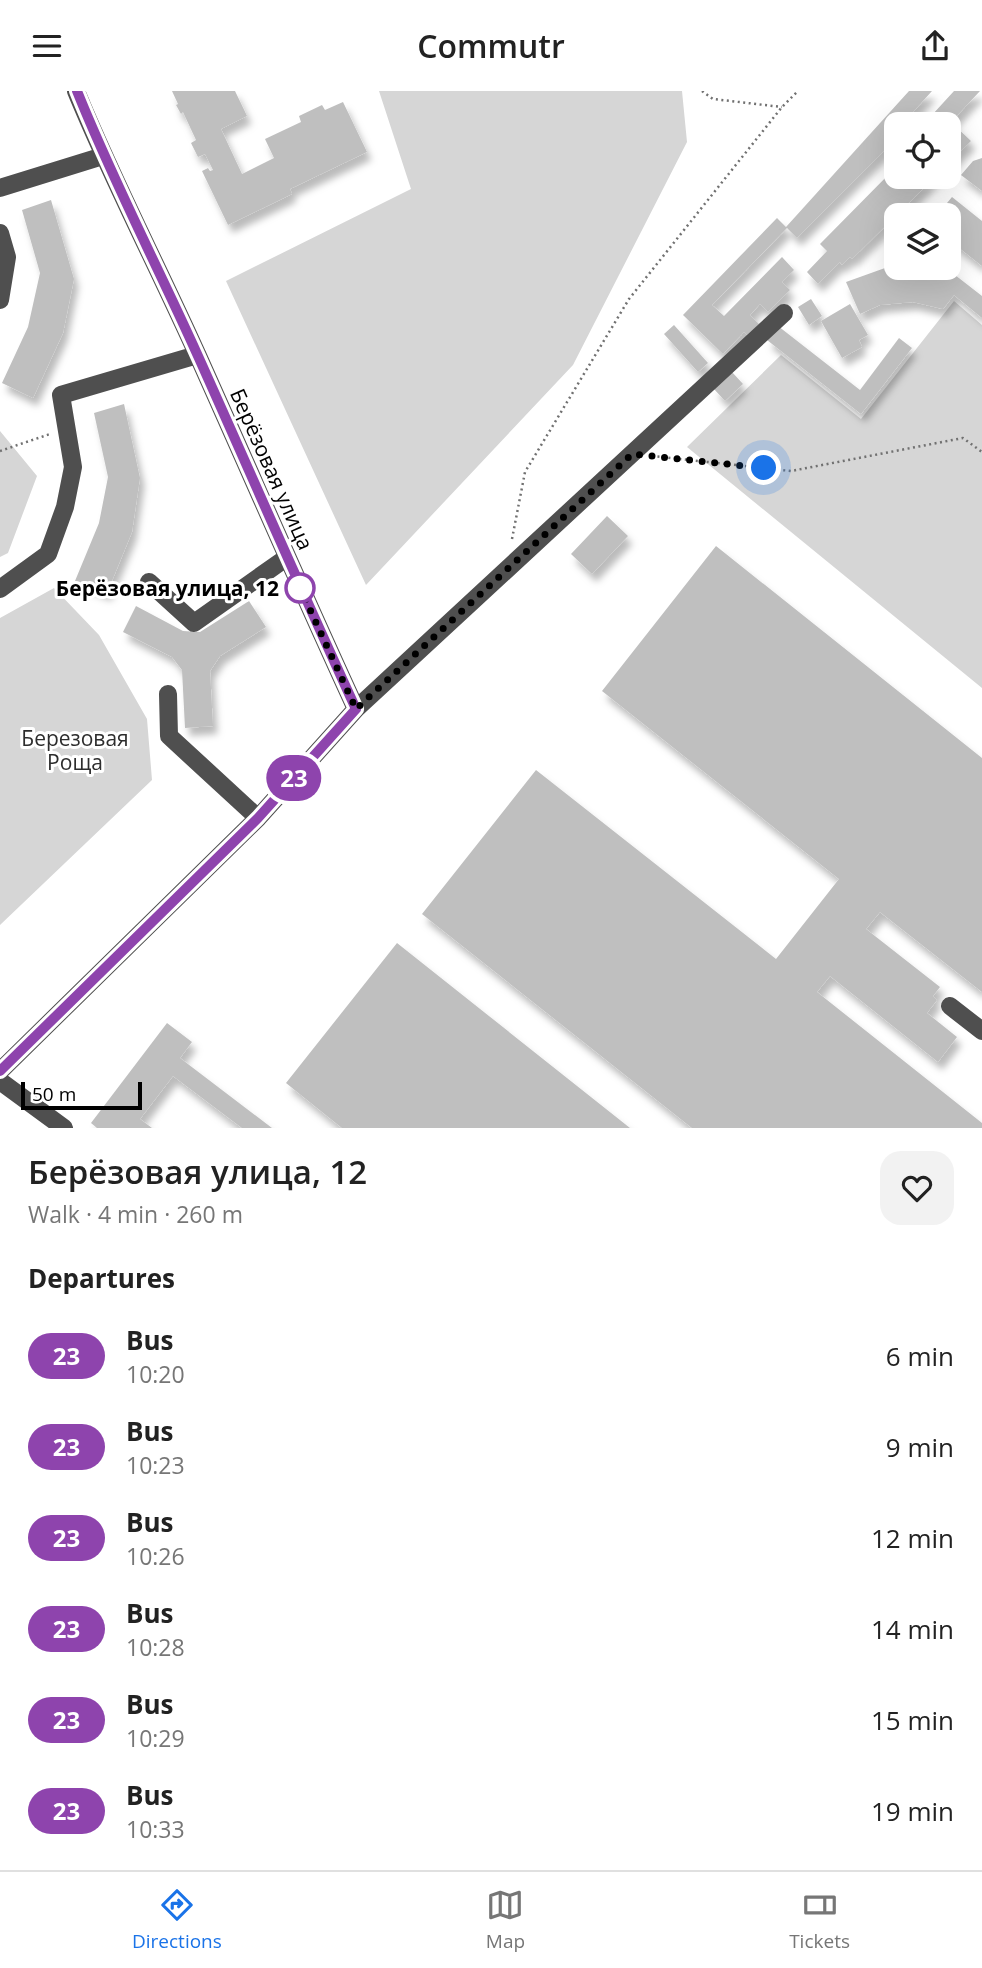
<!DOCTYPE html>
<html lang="en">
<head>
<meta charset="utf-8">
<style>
  :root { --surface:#fff; --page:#f2f2f2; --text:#222; --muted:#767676; --line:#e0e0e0; --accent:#1a73e8 }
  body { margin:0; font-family:"Open Sans",sans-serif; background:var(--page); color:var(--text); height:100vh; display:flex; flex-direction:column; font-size:26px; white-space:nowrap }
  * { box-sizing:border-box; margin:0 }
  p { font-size:23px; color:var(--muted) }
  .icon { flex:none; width:38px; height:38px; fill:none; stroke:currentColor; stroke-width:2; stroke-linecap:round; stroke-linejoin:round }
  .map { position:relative; height:1037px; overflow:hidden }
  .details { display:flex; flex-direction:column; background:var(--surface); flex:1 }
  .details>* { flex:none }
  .badge { padding:0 14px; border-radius:23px; font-size:24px; line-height:46px }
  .controls { position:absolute; left:884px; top:21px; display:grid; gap:14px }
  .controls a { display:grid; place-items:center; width:77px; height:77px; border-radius:14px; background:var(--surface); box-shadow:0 7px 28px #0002; font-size:35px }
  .scale { position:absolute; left:21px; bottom:18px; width:121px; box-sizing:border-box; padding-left:7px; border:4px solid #000; border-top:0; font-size:19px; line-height:24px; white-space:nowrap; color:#000; -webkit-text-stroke:5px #fff; paint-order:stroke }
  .you { position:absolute; width:35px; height:35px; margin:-18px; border:5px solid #fff; border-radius:50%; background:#1a73e8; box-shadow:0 0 0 10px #1a73e833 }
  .map>.badge { position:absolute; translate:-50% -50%; box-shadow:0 0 0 4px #fff }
  h2 { padding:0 28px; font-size:26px; line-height:63px }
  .round { display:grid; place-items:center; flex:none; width:74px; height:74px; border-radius:21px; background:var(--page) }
  .head { display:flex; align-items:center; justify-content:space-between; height:119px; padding:0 28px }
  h1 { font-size:33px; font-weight:600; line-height:52px }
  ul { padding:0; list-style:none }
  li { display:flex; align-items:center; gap:21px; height:91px; padding:0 28px }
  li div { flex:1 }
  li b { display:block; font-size:26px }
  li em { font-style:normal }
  li .badge { min-width:77px; font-weight:700; text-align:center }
  header { display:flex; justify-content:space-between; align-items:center; height:91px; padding:0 28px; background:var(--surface); font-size:32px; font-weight:600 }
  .menu { display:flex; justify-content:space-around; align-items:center; height:98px; border-top:2px solid var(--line); background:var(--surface); font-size:19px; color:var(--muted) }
  .menu a { display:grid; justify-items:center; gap:4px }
  .menu .selected { color:var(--accent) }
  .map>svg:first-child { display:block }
  .green { fill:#d6d6d6 }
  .building { fill:#bfbfbf; filter:url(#shadow) }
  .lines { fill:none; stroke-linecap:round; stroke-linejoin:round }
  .path { stroke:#717171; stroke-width:2.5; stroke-dasharray:2 3.5; stroke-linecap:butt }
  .minor { stroke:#4f4f4f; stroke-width:18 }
  .line-casing { stroke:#fff; stroke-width:16 }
  .line { stroke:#8e44ad; stroke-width:10 }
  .walk { stroke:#000; stroke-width:7; stroke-dasharray:0 12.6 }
  .stop-dot { fill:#fff; stroke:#8e44ad; stroke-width:3.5 }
  .labels { text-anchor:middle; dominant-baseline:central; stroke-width:6; stroke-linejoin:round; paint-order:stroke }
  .street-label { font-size:21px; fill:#000; stroke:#fff }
  .stop-label { font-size:21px; font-weight:bold; fill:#000; stroke:#fff; text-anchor:end }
  .park-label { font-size:21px; fill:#2d2d2d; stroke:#fff }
</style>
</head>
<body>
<header><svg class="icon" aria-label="menu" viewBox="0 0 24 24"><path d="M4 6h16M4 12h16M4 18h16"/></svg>Commutr<svg class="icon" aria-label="share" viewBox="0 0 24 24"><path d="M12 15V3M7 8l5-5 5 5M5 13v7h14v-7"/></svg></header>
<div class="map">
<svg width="982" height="1037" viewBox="0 0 982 1037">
  <defs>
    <filter id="shadow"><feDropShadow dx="4.5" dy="8" stdDeviation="3.5" flood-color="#0004"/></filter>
  </defs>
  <rect width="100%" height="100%" fill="#fff"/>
  <path class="green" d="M 379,0 L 682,0 L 687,51 L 573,274 L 366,494 L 226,190 L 411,98 Z
    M 954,210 L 982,234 L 982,597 L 687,356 L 781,264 L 861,328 Z
    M 0,340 L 37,385 L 8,462 L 0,466 Z
    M 54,497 L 99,544 L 147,628 L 152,689 L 0,834 L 0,527 Z"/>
  <path class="building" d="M 172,0 L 235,0 L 247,25 L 221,38 L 242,83 L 274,67 L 265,48 L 301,31 L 299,25 L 322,14 L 325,19 L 343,11 L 367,61 L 290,98 L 292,103 L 228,134 L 202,80 L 208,77 L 210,80 L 213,79 L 205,63 L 198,66 L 191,52 L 196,49 L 183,21 L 181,23 L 176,14 L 178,13 Z
    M 909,0 L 932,0 L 913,21 L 918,27 L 911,33 L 896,33 L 896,48 L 797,147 L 787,137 L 712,214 L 724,225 L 782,166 L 794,179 L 782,191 L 790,199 L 768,221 L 760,213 L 750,224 L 759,233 L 747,244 L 744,241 L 723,263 L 683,224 L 777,127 L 786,136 Z
    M 954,0 L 980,0 L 951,31 L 971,50 L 948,73 L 948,33 L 938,33 L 940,32 L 932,24 Z
    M 982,67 L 982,100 L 961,84 L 973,70 Z
    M 896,76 L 896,86 L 935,86 L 852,168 L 850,166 L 842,174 L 840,171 L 818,193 L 807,181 L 827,160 L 820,153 Z
    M 952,106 L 982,130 L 982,175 L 948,148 L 948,124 L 937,124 Z
    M 51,109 L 74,188 L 63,242 L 33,307 L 2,292 L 28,236 L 40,182 L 22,119 Z
    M 885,177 L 946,177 L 982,205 L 982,227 L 954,204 L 943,218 L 913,211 L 880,214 L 860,223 L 846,191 Z
    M 811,208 L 822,225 L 809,234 L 798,216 Z
    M 850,213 L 868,244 L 859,249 L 862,256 L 842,267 L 821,230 Z
    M 674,234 L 708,272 L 698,281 L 664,243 Z
    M 778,235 L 860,299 L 899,247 L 912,257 L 861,323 L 767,249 Z
    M 732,281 L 743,293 L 725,310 L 714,298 Z
    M 124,313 L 140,387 L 132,441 L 107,502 L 75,490 L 99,432 L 108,386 L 94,322 Z
    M 607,425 L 628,445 L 592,483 L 571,463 Z
    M 716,455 L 982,667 L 982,901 L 880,821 L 866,838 L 940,896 L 933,905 L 937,909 L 927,922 L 957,946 L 938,971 L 830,885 L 817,901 L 982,1032 L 982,1037 L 692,1037 L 422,823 L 536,679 L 776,868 L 839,788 L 602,600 Z
    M 249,510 L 266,536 L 220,565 L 210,580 L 213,635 L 185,637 L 182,579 L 172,566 L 123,541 L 136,515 L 183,540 L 200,541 Z
    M 397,852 L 630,1037 L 342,1037 L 286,992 Z
    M 167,932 L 192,951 L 180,967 L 272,1037 L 242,1037 L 173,985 L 140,1028 L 152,1037 L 97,1037 L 91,1032 Z"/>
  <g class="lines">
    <path class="path" d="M 702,0 L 713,8 L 782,16
      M 0,360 L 50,343
      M 652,365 L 791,380 L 963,347 L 982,361
      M 512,448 L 525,381 L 629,208 L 782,16 L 798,0"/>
    <path class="minor" d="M 76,0 C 113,90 158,176 198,265 C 251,383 302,501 356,618
      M 0,97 L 103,65
      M 0,142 L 7,166 L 0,209
      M 149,491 L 194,532 L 286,467
      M 0,498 L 48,463 L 65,416 L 73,376 L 61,304 L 197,264
      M 168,603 L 169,645 L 258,727
      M 950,915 L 982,940
      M 0,980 L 258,727 L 356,618 L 784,222
      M 0,990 L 64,1037"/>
  </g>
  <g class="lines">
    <defs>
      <path id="line" d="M 0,980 L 258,727 L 356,618 C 302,501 251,383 198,265 C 158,176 113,90 77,0"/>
    </defs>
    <use href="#line" class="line-casing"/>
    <use href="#line" class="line"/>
    <path class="walk" d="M 300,497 L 356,618 L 632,363 L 764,377"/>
  </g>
  <circle class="stop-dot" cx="300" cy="497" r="14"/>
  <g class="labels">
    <g class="street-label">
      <text transform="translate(272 378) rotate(66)">Берёзовая улица</text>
    </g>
    <g class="stop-label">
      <text x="279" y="497">Берёзовая улица, 12</text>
    </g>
    <g class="park-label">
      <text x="75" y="647">Березовая<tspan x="75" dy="24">Роща</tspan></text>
    </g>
  </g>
</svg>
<div class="controls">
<a><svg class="icon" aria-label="locate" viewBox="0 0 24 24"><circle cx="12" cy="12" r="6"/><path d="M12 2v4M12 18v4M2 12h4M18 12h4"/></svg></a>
<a><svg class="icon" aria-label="layers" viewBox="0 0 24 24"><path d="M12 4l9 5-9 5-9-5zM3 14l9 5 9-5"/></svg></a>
</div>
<div class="scale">50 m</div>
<div class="you" style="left:764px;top:377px"></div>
<b class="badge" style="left:294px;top:687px;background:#8e44ad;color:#fff">23</b>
</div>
<section class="details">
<div class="head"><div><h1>Берёзовая улица, 12</h1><p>Walk · 4 min · 260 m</p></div><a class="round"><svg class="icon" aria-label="heart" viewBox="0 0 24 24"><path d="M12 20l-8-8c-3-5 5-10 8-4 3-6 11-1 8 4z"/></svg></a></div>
<h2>Departures</h2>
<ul>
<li><span class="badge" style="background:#8e44ad;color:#fff">23</span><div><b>Bus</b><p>10:20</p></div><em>6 min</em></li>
<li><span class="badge" style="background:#8e44ad;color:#fff">23</span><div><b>Bus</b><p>10:23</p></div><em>9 min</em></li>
<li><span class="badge" style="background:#8e44ad;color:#fff">23</span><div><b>Bus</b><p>10:26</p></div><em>12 min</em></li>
<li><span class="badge" style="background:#8e44ad;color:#fff">23</span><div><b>Bus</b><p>10:28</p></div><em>14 min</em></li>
<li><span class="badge" style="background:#8e44ad;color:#fff">23</span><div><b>Bus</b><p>10:29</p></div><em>15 min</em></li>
<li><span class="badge" style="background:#8e44ad;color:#fff">23</span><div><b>Bus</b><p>10:33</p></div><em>19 min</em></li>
</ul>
</section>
<nav class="menu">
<a class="selected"><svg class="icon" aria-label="directions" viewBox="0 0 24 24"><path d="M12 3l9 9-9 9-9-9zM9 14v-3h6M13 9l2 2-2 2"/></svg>Directions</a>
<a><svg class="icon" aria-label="map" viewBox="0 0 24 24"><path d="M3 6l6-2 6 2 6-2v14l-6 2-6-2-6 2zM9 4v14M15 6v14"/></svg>Map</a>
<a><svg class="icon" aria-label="tickets" viewBox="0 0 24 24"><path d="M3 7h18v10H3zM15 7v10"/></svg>Tickets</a>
</nav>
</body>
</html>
